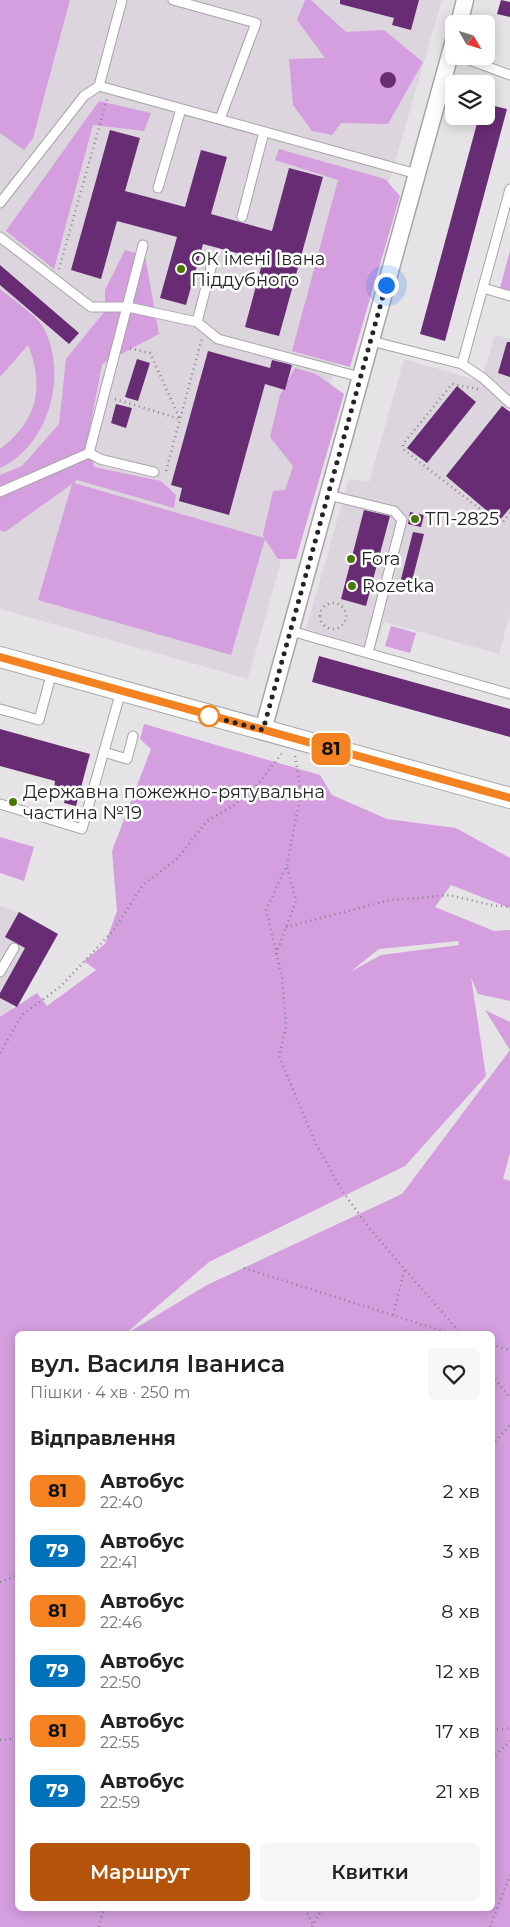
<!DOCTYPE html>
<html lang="uk">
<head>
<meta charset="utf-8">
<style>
  :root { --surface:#fff; --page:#f6f6f6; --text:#222; --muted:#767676; --accent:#b45309 }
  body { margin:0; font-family:Montserrat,sans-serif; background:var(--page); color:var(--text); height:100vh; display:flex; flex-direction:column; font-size:19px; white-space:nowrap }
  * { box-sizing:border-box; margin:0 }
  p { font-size:16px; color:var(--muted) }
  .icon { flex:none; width:28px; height:28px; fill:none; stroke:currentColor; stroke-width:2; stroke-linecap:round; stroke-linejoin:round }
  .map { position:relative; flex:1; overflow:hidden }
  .side { position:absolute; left:15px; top:1331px; width:480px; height:580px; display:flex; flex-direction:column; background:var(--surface); border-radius:8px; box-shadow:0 2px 12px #0003 }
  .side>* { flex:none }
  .badge { padding:0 10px; border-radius:8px; font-size:18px; line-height:32px }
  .needle { width:32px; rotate:129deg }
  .fabs { position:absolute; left:445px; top:15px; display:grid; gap:10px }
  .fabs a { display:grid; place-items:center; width:50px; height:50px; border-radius:8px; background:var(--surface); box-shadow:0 2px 12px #0003; font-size:25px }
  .you { position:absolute; width:25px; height:25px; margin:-12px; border:4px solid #fff; border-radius:50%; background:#1a73e8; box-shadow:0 0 0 8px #1a73e833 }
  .map>.badge { position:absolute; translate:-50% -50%; box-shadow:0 0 0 2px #fff }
  h2 { padding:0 15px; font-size:19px; line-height:45px }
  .round { display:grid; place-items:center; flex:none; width:52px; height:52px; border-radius:8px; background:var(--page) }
  .headline { display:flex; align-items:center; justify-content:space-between; height:85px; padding:0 15px }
  h1 { font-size:24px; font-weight:600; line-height:38px }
  .action { display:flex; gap:10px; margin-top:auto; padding:10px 15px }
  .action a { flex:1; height:58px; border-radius:8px; background:var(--accent); color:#fff; font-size:20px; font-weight:600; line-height:58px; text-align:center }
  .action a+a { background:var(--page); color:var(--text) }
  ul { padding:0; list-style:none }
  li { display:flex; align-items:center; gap:15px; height:60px; padding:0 15px }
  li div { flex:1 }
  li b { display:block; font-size:19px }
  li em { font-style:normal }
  li .badge { min-width:55px; font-weight:700; text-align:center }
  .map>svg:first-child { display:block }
  .built { fill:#dcd5de }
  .green { fill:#d49edf; fill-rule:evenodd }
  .building { fill:#672c73 }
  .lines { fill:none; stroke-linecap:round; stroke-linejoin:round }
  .service-casing { stroke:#a7a4a7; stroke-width:11 }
  .minor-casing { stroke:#a7a4a7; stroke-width:19 }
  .tertiary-casing { stroke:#a7a4a7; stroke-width:22 }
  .path { stroke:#868486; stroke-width:2.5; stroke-dasharray:1 4; stroke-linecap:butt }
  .service { stroke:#fff; stroke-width:9 }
  .minor { stroke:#fff; stroke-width:16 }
  .tertiary { stroke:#fff; stroke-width:20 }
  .line-casing { stroke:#fff; stroke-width:11 }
  .line { stroke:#f58220; stroke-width:8 }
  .walk { stroke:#252425; stroke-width:5; stroke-dasharray:0 9 }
  .poi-dot { fill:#477800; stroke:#fff; stroke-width:2 }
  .stop-dot { fill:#fff; stroke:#f58220; stroke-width:2.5 }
  .labels { text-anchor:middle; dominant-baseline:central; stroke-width:5; stroke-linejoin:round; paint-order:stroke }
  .poi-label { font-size:18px; fill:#252425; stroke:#fff; text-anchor:start }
</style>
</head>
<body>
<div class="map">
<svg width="510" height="1927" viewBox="0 0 510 1927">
  <rect width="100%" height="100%" fill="#e5e3e6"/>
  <path class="built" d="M 0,0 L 442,0 L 334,371 L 248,679 L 0,609 Z
    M 495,335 L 510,339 L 510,615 L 499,654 L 384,622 L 375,649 L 306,629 L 349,479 L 369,482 L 404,359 L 481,381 Z
    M 0,906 L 19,912 L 58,934 L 17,1007 L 13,1006 L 11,1021 L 0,1044 Z"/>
  <path class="green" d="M 0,0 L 70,0 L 33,138 L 24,150 L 0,133 Z
    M 305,0 L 311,0 L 346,32 L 384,30 L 423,62 L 388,124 L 341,123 L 332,135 L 312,131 L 293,105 L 289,59 L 325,58 L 297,20 Z
    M 99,101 L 151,113 L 144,131 L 93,125 L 54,269 L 6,231 Z
    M 279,149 L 385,179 L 400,196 L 350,367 L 292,351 L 338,180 L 275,160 Z
    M 125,250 L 145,256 L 159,334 L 102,364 L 89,433 L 94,467 L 161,481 L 176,495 L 174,508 L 77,480 L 74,483 L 264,538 L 263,535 L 273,491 L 285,490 L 293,466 L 270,437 L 280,395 L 295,368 L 316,374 L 344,394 L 296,559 L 278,559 L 265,539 L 231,655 L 38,600 L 72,484 L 5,532 L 0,530 L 0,475 L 22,466 L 59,424 L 66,359 L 105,311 L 105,290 Z
    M 510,251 L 510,290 L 500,288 Z
    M 0,289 C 10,297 38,317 43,327 C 69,373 49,446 0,468 L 0,449 C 37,421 45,387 28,345 L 0,377 Z
    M 391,626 L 416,633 L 410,653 L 385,646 Z
    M 144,724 L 320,775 L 332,795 L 387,819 L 456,828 L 510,858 L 510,908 L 451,885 L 435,907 L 494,931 L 510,930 L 510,1001 L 478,994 L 471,977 L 486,1076 L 405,1166 L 209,1262 L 125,1334 L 18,1334 L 18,1909 L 492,1909 L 492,1334 L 126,1334 L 207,1285 L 402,1194 L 510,1050 L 510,1153 L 503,1179 L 510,1181 L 510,1927 L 0,1927 L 0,1017 L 37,993 L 47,1006 L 96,970 L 84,961 L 105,944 L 117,911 L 112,851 L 151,749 L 140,739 ZM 458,941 L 459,945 L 381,955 L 350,972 L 379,949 Z
    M 0,837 L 34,847 L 24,881 L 0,873 Z
    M 485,1010 L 510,1022 L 510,1050 Z"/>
  <path class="building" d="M 340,0 L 419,0 L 411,30 L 392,25 L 394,18 L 340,4 Z
    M 501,0 L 510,2 L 510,17 L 497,14 Z
    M380 80a8 8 0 1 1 16 0a8 8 0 1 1-16 0Z
    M 486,104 L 507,109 L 445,341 L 420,334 L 479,116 L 486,116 Z
    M 110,130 L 140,138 L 125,191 L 185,207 L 201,150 L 227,157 L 211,214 L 272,231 L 289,168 L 323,177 L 279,336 L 245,327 L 263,260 L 203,244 L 186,305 L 160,298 L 177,237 L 117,221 L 101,279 L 71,270 Z
    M 0,265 L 79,333 L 69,344 L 0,285 Z
    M 507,342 L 510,342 L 510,377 L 498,373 Z
    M 208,351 L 270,368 L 272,360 L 292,365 L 285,390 L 265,384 L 229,515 L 179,501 L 182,488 L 171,485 Z
    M 137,359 L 150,363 L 138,401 L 125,397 Z
    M 457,386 L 476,402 L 427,463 L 407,448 Z
    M 116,404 L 132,408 L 126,428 L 111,423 Z
    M 502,406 L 510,412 L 510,508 L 499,521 L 446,476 Z
    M 364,510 L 390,516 L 366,606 L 341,599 Z
    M 410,512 L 424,515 L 421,527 L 408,524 Z
    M 413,532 L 424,534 L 411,585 L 400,583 Z
    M 319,656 L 510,709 L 510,737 L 312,682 Z
    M 0,729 L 90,754 L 76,806 L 64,803 L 67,792 L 54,788 L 55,781 L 0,766 Z
    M 19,912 L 58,934 L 17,1007 L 0,998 L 0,993 L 25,948 L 5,937 Z"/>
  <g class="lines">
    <defs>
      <path id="service" d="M 173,0 L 256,23 L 220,119
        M 459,56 L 510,75
        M 99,86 L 122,0
        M 158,188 L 181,109
        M 0,203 L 84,96 L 99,86 L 417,174
        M 242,217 L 264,132
        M 0,237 L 91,307 L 128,307 L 197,322 L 218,339 L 360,377
        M 483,288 L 510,296
        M 197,322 L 212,264
        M 371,341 L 462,364 L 483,378 L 510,403
        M 462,364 L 510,189
        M 89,453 L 100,459 L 154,472
        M 0,492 L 89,453 L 143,245
        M 328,495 L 394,511 L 402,520 L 368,653
        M 291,631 L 510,694
        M 0,709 L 39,720 L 52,672
        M 104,752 L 127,759 L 133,736
        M 0,804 L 82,829 L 121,691
        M 0,972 L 14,948"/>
      <path id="minor" d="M 459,24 L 465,0
        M 263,730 L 454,40"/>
      <path id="tertiary" d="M 0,657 L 510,798"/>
    </defs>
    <use href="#service" class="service-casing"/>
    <use href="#minor" class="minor-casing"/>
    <use href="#tertiary" class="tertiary-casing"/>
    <path class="path" d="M 59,269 L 107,99
      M 478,389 L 452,384 L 403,444 L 403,449 L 498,523 L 503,522 L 510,513
      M 115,399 L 180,419 L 150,353 L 128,348
      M 166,471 L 202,338
      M320 616a13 13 0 1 1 26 0a13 13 0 1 1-26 0Z
      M 295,756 L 301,793 L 287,865 L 266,910 L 282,976 L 286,1027 L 279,1056 L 315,1142 L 341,1189 L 369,1228 L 461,1334
      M 286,927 L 390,900 L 418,898 L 449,895 L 491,905 L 510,907
      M 276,954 L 296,901 L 287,867
      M 0,1053 L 22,1015 L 61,986 L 113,931 L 143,885 L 177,859 L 207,821 L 233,806 L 258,784 L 283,752
      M 244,1268 L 452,1334
      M 393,1315 L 405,1268
      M 492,1345 L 510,1350
      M 492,1375 L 510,1398
      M 492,1445 L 510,1425
      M 0,1582 L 18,1575
      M 492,1730 L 510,1728
      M 0,1740 L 18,1738
      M 492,1759 L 510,1741
      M 305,1909 L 314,1927
      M 99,1927 L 104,1909
      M 312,1927 L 322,1909
      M 490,1927 L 510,1875"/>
    <use href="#service" class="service"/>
    <use href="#minor" class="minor"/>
    <use href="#tertiary" class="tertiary"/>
  </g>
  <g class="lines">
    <defs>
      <path id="line" d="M 0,657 L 510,798"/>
    </defs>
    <use href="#line" class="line-casing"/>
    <use href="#line" class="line"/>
    <path class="walk" d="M 209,716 L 263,730 L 386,285"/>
  </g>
  <g class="poi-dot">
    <circle cx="181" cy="269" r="5"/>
    <circle cx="415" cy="519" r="5"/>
    <circle cx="351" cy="559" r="5"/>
    <circle cx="352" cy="586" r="5"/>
    <circle cx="13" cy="802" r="5"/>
  </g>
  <circle class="stop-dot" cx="209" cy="716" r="10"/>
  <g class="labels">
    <g class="poi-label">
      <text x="191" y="259">ОК імені Івана<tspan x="191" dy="21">Піддубного</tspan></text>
      <text x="425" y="519">ТП-2825</text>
      <text x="361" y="559">Fora</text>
      <text x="362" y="586">Rozetka</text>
      <text x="23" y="792">Державна пожежно-рятувальна<tspan x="23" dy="21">частина №19</tspan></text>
    </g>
  </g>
</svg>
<div class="fabs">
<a><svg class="needle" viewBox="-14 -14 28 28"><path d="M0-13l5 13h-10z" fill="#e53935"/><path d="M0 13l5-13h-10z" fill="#767676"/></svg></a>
<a><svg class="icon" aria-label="layers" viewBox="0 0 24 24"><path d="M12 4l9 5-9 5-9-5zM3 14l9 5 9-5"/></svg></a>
</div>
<div class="you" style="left:386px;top:285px"></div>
<b class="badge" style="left:331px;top:749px;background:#f58220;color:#111">81</b>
<section class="side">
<div class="headline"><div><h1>вул. Василя Іваниса</h1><p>Пішки · 4 хв · 250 m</p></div><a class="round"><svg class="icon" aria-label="heart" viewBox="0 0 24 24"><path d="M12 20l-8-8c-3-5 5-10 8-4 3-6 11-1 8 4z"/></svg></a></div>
<h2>Відправлення</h2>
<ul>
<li><span class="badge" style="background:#f58220;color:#111">81</span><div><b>Автобус</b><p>22:40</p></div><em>2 хв</em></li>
<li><span class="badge" style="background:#0072bc;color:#fff">79</span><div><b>Автобус</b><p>22:41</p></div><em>3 хв</em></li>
<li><span class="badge" style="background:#f58220;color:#111">81</span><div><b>Автобус</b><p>22:46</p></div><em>8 хв</em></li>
<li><span class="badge" style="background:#0072bc;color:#fff">79</span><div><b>Автобус</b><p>22:50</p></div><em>12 хв</em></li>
<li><span class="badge" style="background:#f58220;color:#111">81</span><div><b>Автобус</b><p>22:55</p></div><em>17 хв</em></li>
<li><span class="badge" style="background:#0072bc;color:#fff">79</span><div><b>Автобус</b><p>22:59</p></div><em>21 хв</em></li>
</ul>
<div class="action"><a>Маршрут</a><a>Квитки</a></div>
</section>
</div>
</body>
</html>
